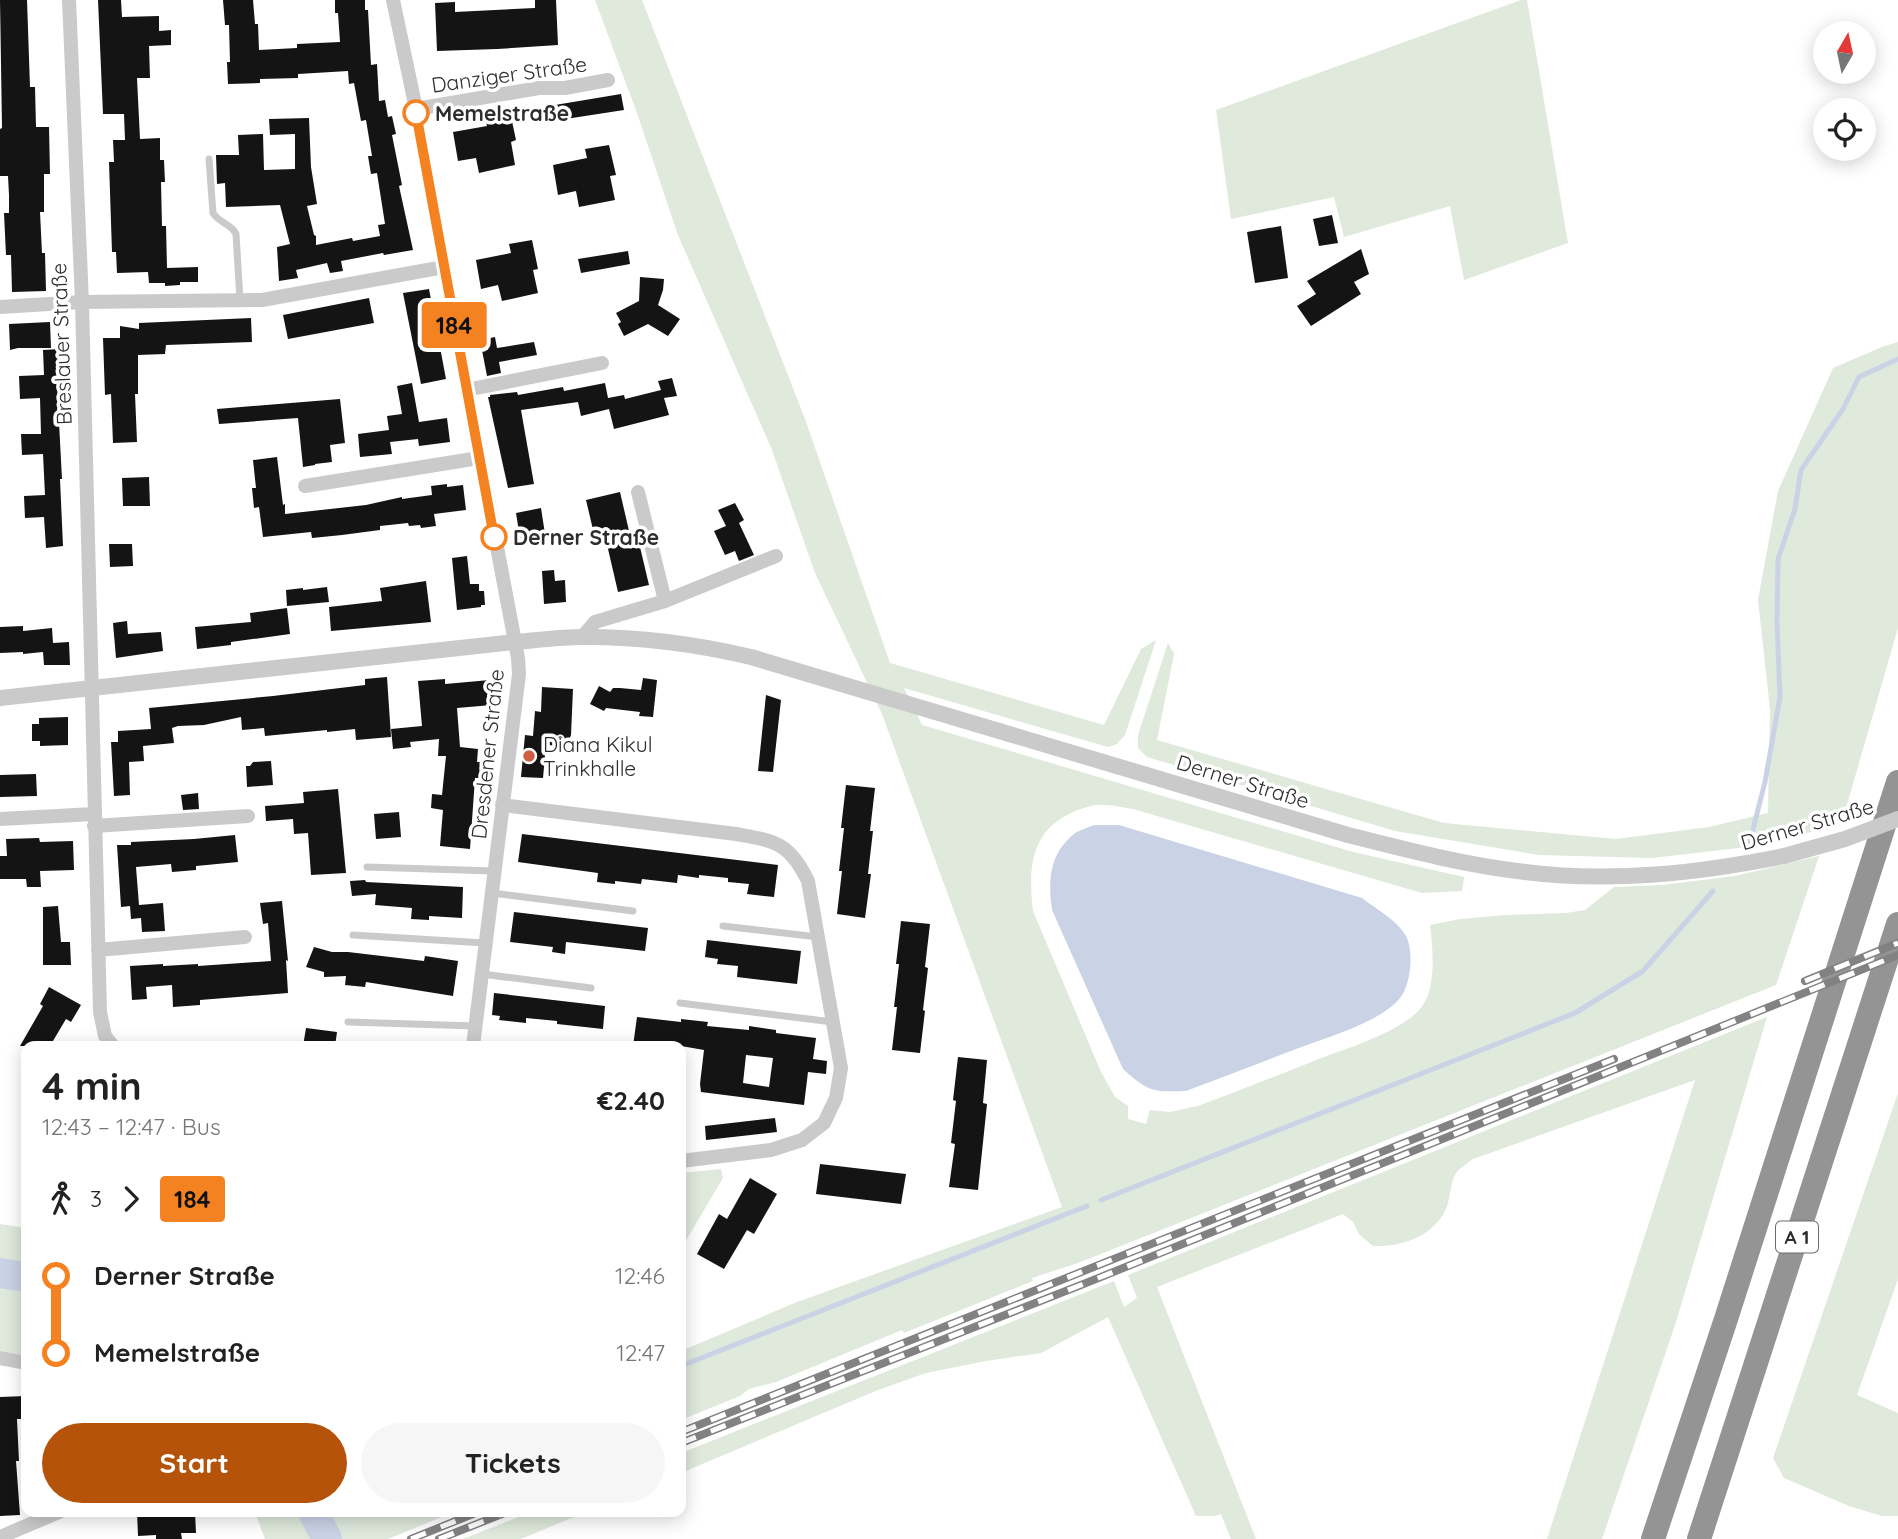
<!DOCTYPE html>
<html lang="en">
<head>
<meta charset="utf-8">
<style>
  :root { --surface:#fff; --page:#f6f6f6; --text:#222; --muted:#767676; --accent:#b45309 }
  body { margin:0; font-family:Quicksand,sans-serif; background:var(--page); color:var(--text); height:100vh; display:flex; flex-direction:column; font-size:26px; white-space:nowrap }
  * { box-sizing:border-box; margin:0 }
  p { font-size:23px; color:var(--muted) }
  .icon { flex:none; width:38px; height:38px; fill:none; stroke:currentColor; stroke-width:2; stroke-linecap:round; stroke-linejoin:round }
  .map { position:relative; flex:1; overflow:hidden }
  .sheet { position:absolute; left:21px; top:1041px; width:665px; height:476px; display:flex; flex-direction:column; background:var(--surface); border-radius:14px; box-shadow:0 4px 18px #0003 }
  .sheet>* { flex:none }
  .badge { padding:0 14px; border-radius:5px; font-size:24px; line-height:46px }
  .needle { width:46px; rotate:9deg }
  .tools { position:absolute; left:1813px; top:21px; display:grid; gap:14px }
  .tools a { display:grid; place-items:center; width:63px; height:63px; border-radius:50%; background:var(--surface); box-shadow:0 4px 18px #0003; font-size:35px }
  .map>.badge { position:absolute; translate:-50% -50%; box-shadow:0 0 0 4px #fff }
  .legs { display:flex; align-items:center; gap:10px; height:77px; padding:0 21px; font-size:23px }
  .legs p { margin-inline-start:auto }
  .head { display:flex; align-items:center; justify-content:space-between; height:119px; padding:0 21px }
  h1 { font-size:38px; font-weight:800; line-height:52px }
  .action { display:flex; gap:14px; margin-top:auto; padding:14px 21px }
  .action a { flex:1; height:80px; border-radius:42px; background:var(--accent); color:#fff; font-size:28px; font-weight:800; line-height:80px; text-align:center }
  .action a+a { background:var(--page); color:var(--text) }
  ul { padding:0 21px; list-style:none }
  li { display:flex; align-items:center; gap:24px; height:77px; font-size:26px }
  li i { display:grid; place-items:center; width:10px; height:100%; margin:0 9px; background:currentColor }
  li i::after { content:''; width:18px; height:18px; margin:-9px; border:5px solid; border-radius:50%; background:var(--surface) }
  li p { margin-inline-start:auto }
  li:first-child i { background:linear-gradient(#0000 50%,currentColor 0) }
  li:last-child i { background:linear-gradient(currentColor 50%,#0000 0) }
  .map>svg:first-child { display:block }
  .green { fill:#dfe9dc }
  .water { fill:#cad3e6 }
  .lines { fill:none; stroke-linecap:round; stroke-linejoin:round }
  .stream { stroke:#cad3e6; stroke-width:5 }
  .river { stroke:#cad3e6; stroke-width:30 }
  .building { fill:#141414; fill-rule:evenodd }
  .service { stroke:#cacaca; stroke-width:7 }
  .minor { stroke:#cacaca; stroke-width:14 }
  .tertiary { stroke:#cacaca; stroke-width:16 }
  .motorway { stroke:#949494; stroke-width:24 }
  .rail-casing { stroke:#828282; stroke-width:8 }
  .rail { stroke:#fff; stroke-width:5; stroke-dasharray:16; stroke-linecap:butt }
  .tertiary-bridge { stroke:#cacaca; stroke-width:16 }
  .line-1-casing { stroke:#fff; stroke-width:16 }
  .line-1 { stroke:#f58220; stroke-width:10 }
  .stop-1-dot { fill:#fff; stroke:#f58220; stroke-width:3.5 }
  .poi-dot { fill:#d05e42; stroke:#fff; stroke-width:2.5 }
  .labels { text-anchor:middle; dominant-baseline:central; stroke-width:7; stroke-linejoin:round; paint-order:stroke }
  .shield { fill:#fff; stroke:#6c6c6c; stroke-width:2 }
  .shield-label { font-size:19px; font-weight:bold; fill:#2d2d2d }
  .street-label { font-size:21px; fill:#2d2d2d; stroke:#fff }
  .stop-label { font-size:21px; font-weight:bold; fill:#2d2d2d; stroke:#fff; text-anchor:start }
  .poi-label { font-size:21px; fill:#2d2d2d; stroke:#fff; text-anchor:start }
</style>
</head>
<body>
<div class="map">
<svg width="1898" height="1539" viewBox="0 0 1898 1539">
  <rect width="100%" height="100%" fill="#fff"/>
  <path class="green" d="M 595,0 L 642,0 L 805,419 L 890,663 L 1104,725 L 1141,649 L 1156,640 L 1125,735 L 1117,744 L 1108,747 L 904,688 L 922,725 L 1353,852 L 1464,877 L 1462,891 L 1422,893 L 1133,809 C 1124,808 1115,805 1105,805 C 1095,804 1083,808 1073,812 C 1030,831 1028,869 1033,911 L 1101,1072 L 1115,1097 L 1128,1106 L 1128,1119 L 1146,1124 L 1150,1110 L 1170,1112 L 1198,1106 C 1238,1091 1279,1075 1319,1059 C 1348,1048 1400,1032 1420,1009 C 1437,990 1433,949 1430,925 L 1460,919 L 1506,915 L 1566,913 L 1585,910 L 1614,887 L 1662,885 L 1735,876 L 1819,856 L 1776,985 L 1141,1238 L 1078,1263 L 1032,1278 L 1033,1281 L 904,1333 L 902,1330 L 776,1382 L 749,1389 L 740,1396 L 681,1420 L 681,1351 L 797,1302 L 1062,1207 L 882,714 L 815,573 L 772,450 L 678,235 L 637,113 Z
    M 1521,0 L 1527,0 L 1568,243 L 1464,280 L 1450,206 L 1344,237 L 1334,197 L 1231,219 L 1216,110 Z
    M 1898,342 L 1898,628 L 1842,822 L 1773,844 L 1652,858 L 1539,855 L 1395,831 L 1147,757 L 1138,748 L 1138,735 L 1168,643 L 1174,654 L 1157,740 L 1444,823 L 1616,839 L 1709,827 L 1768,813 L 1770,709 L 1758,600 L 1778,491 L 1833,368 L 1882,347 Z
    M 1767,1017 L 1676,1322 L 1602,1539 L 1547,1539 L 1695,1080 L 1473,1159 C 1468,1163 1460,1168 1456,1173 C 1449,1185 1451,1200 1445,1211 C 1431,1238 1400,1247 1373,1246 L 1359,1234 L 1353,1222 L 1343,1214 L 1157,1287 L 1256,1539 L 1231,1539 L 1221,1514 L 1214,1516 L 1196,1516 L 1108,1317 L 1041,1353 L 986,1361 L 926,1373 L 878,1390 L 681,1473 L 681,1453 L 1114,1281 L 1124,1307 L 1137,1298 L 1128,1275 Z
    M 1898,1093 L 1898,1279 L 1857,1395 L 1898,1413 L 1898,1516 L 1882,1516 L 1849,1506 L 1784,1478 L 1773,1458 Z
    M 721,1169 L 723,1178 L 681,1249 L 681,1173 Z
    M 0,1224 L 26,1228 L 26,1358 L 0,1352 Z
    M 255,1512 L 454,1512 L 388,1539 L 265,1539 Z
    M 531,1512 L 586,1512 L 521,1539 L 463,1539 Z"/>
  <path class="water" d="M 1094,825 L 1119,825 L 1362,898 C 1376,909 1397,920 1406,936 C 1414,951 1411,985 1400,998 C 1381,1022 1325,1038 1296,1049 C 1259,1063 1223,1077 1186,1091 C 1152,1092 1149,1092 1123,1069 L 1052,910 C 1048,881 1049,854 1074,834 C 1079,830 1088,828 1094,825 Z"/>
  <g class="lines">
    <path class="stream" d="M 1749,845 L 1765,782 L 1780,697 L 1777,623 L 1778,559 L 1795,509 L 1801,470 L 1843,409 L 1859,377 L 1898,359
      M 1101,1200 L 1575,1013 L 1643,971 L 1713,891
      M 681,1366 L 1087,1206"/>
    <path class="river" d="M 0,1273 L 26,1277
      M 313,1512 L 327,1539"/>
  </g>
  <path class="building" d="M 0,0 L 27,0 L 30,87 L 35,87 L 36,127 L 49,127 L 50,174 L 44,174 L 44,212 L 40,212 L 42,253 L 45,253 L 46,291 L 12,292 L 11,255 L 6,255 L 4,213 L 9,213 L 9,195 L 8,176 L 0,176 L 0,129 L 2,128 Z
    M 98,0 L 121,0 L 122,17 L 159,16 L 159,31 L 171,30 L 171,45 L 149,46 L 150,78 L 137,78 L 140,139 L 160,138 L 160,160 L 164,160 L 165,182 L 161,182 L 162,226 L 166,226 L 167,268 L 198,267 L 198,282 L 180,282 L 180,285 L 165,286 L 165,283 L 149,283 L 148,272 L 117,273 L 116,252 L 112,252 L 109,162 L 114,162 L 113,140 L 125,140 L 124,114 L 103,114 Z
    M 223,0 L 253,0 L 255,24 L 258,24 L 259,50 L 297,48 L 297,44 L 340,42 L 338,13 L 335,13 L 335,0 L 365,0 L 365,10 L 368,10 L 371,65 L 377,64 L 379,101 L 385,100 L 388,117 L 392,116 L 396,134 L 392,135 L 402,185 L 399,186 L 413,250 L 384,255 L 383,253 L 341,261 L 343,271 L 330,273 L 327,263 L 296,270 L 298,278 L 279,281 L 277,247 L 290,244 L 280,205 L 226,207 L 225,183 L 217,184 L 216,155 L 239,155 L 238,135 L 263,134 L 264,170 L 295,169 L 295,134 L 270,135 L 269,119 L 309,118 L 311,167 L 317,204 L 307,206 L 314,235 L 316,236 L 316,245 L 352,238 L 353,241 L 380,236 L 378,225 L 385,224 L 377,173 L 371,174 L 368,156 L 372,156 L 366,120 L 361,121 L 354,83 L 349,84 L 348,71 L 298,74 L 298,78 L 260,79 L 260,83 L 228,84 L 227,62 L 230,62 L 229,25 L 225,25 Z
    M 535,0 L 556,0 L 558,45 L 497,49 L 437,51 L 435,3 L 455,2 L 455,12 L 535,8 Z
    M 621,94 L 624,110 L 546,122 L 543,107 Z
    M 510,112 L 516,140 L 511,142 L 515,165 L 479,173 L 476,158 L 458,161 L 453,132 L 487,126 L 485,117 Z
    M 609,145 L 616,175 L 610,176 L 615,200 L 579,207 L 576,191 L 558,195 L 553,165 L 587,158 L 585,149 Z
    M 1332,215 L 1338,243 L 1319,246 L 1313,219 Z
    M 1281,226 L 1288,278 L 1255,283 L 1247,232 Z
    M 532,240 L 538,269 L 533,270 L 538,293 L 502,301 L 498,285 L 481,289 L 476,260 L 511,253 L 509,244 Z
    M 1361,249 L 1369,274 L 1354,282 L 1361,294 L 1311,326 L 1297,306 L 1316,294 L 1307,281 Z
    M 628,251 L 630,264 L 581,273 L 578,259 Z
    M 640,277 L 664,279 L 663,290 L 658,305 L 680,319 L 668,336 L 648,324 L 624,336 L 618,324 L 621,322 L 616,313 L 639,301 Z
    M 429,289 L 446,379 L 421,384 L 403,293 Z
    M 369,298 L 374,323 L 288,339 L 283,315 Z
    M 251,318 L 252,342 L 166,345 L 165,354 L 138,355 L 138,394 L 135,394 L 137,442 L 113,443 L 111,394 L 105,395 L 103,338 L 120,338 L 120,326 L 139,329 L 139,323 Z
    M 50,322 L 51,348 L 18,348 L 10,350 L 9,324 Z
    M 495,337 L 497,348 L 534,342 L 537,355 L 499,362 L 501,373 L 487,376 L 480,340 Z
    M 60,349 L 61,366 L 56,366 L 62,479 L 60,479 L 63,546 L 46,548 L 44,517 L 25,518 L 24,496 L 45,495 L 43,454 L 22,455 L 21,434 L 41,434 L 40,398 L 20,399 L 19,376 L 44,375 L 43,350 Z
    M 672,378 L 677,396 L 664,398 L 669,415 L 614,429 L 609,409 L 581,416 L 578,402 L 521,410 L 534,484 L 508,488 L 488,397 L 490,397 L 490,395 L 517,392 L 518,395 L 563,387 L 564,391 L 605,383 L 608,398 L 624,395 L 625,399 L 661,390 L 658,381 Z
    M 412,383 L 419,422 L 447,418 L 450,442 L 419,446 L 418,439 L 390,442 L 392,454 L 360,457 L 358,434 L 389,430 L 387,416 L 402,414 L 397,386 Z
    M 340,399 L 345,443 L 330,445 L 332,462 L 315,464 L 315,465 L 303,467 L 298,418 L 219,424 L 217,409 Z
    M 277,457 L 283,505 L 285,504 L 285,514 L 366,505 L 402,497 L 402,499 L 432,495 L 431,486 L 447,484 L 447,487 L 463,485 L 466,510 L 434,514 L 436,526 L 421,528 L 420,525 L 409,526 L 408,523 L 380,526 L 380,530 L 342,535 L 312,538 L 311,532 L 263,537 L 259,507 L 254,508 L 252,488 L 256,488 L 253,460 Z
    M 149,477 L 150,506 L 123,506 L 122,478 Z
    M 620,492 L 633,548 L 640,547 L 649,585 L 618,592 L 605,536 L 595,538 L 586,500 Z
    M 735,503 L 744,520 L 739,523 L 754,555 L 739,561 L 735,551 L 725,555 L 714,531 L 726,526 L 718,510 Z
    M 541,508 L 545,534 L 520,538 L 516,513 Z
    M 109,544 L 132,544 L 133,566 L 110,567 Z
    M 467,556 L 470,584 L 479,584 L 479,591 L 484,591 L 485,605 L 481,605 L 481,607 L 457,610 L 452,558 Z
    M 554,570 L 555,581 L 565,580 L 566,602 L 544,604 L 542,571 Z
    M 426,581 L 431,622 L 331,631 L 329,607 L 382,601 L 380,588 Z
    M 327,587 L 329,602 L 287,606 L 286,590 L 303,588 L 303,590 Z
    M 287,608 L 290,634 L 231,642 L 231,645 L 197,649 L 195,627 L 251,622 L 250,613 Z
    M 127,621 L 128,634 L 161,632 L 163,651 L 116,658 L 113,623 Z
    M 23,626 L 23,631 L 52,628 L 53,643 L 69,642 L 70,665 L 44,665 L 43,652 L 23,654 L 23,652 L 0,653 L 0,627 Z
    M 387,677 L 391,737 L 356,740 L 355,729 L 327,732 L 327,730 L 265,736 L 264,728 L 242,730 L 241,717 L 204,725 L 178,726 L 172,728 L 174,743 L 143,746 L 144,761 L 129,762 L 130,795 L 114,796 L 111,742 L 118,742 L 118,731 L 151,729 L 149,708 L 273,696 L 365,685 L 365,679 Z
    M 643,678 L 657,680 L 653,717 L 639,716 L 640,712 L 606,708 L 604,711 L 590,704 L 599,686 L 610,692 L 613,688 L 620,688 L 641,690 Z
    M 445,679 L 445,684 L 490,680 L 492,705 L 457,708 L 460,747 L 478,749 L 477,762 L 480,762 L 479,778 L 475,778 L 470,849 L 440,846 L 443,810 L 431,808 L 432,794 L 442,795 L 446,756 L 438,756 L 439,739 L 410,742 L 411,747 L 393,749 L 391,729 L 422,726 L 418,681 Z
    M 542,687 L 573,689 L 571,735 L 569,740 L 565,739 L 564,746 L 546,745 L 543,778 L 521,777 L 525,735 L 533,736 L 535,711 L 541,712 Z
    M 766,695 L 781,700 L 773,772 L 758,771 Z
    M 68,717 L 68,745 L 40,746 L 40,741 L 32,741 L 32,724 L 39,724 L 39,718 Z
    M 271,761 L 273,785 L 247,787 L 246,766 L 250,766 L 253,762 Z
    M 36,774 L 37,796 L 0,797 L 0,775 Z
    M 846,785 L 875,788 L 870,831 L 873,831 L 868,874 L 871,874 L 865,918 L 837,914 L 842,871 L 839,871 L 844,828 L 841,828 Z
    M 338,789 L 346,873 L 311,875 L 308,833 L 294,834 L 293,819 L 266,821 L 265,806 L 304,803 L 303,792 Z
    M 198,793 L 199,809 L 183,810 L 181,795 Z
    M 399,812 L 401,837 L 376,839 L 374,814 Z
    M 522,834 L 778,865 L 774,897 L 747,894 L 749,884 L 728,882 L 728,878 L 699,875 L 699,878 L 678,875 L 677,883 L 642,879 L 641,884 L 615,881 L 615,884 L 597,882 L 598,873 L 518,862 Z
    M 235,835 L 238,862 L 196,866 L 196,870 L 172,872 L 171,864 L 136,867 L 139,905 L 163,903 L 165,931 L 142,932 L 141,918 L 131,919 L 130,906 L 121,907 L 117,845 L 131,845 L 131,842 L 194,839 Z
    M 39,838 L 40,842 L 73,841 L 74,870 L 40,871 L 41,887 L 27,887 L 26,879 L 0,879 L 0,856 L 7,856 L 6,839 Z
    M 365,880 L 366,882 L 463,887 L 462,918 L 429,916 L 429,920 L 411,919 L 412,908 L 375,905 L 376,894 L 352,896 L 350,881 Z
    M 282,901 L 288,961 L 286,960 L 288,993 L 200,1000 L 200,1005 L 173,1007 L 172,985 L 146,987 L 147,999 L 132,1000 L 130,966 L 163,964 L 163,966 L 198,964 L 198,966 L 271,961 L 268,923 L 263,924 L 260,903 Z
    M 58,906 L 61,942 L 70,942 L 71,965 L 43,965 L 43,907 Z
    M 514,912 L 648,928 L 645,951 L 566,942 L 565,954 L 552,952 L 553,947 L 510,942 Z
    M 901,921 L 930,924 L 925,967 L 928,968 L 923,1010 L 925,1011 L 920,1053 L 892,1050 L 897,1007 L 894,1007 L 899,964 L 896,964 Z
    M 707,940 L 801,951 L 797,984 L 737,977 L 738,966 L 717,964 L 718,959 L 705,957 Z
    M 314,947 L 332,952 L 348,952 L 424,961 L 425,956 L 458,961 L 453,996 L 366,982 L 365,987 L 345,985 L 346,976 L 324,977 L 324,972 L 306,967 Z
    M 49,987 L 81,1005 L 71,1022 L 66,1019 L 50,1046 L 20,1046 L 43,1006 L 40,1004 Z
    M 494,993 L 605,1006 L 603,1029 L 557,1024 L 557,1021 L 526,1018 L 526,1023 L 499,1020 L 500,1016 L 492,1015 Z
    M 637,1017 L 681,1022 L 681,1019 L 708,1022 L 707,1026 L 749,1030 L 749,1026 L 776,1030 L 776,1033 L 816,1038 L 813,1059 L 827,1061 L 826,1074 L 808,1072 L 804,1105 L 701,1092 L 700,1084 L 704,1050 L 681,1046 L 633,1046 ZM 746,1055 L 773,1058 L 769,1087 L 743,1083 Z
    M 306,1028 L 337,1032 L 335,1046 L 303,1046 Z
    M 958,1057 L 987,1060 L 983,1103 L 987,1104 L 978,1190 L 949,1187 L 955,1144 L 951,1143 L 956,1101 L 953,1100 Z
    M 775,1118 L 777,1132 L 706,1140 L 705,1126 Z
    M 820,1164 L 906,1174 L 901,1204 L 816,1194 Z
    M 750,1178 L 777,1194 L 754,1234 L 747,1230 L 724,1269 L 697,1254 L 719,1214 L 727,1219 Z
    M 26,1396 L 26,1419 L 17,1419 L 19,1461 L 16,1461 L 20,1515 L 0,1516 L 0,1397 Z
    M 137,1512 L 195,1512 L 196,1533 L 181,1533 L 182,1539 L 156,1539 L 156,1535 L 138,1536 Z"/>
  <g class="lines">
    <path class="service" d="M 209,159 L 213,213 C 219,223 232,224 236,234 L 240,300
      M 367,867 L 494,871
      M 492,893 L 633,911
      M 723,926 L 818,937
      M 353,935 L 485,943
      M 482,974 L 591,988
      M 680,1003 L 833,1022
      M 348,1022 L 475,1026"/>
    <path class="minor" d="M 69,0 L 82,302 L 100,1012 L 105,1036 L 113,1046
      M 393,0 L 416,109 L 444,267 L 518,658 L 519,674 L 473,1046
      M 416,109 L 539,88 L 565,88 L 608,80
      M 0,307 L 82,302 L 262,300 L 444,267
      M 466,390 L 602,363
      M 305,486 L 479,458
      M 638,492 L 665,601
      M 582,637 L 595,622 L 665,601 L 776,556
      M 502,805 L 736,834 C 775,841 789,842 808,881 L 841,1068 L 836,1098 L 824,1123 L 802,1140 L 771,1150 L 681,1161
      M 0,819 L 94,814
      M 94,826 L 248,816
      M 98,950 L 245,937
      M 0,1358 L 26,1363
      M 0,1537 L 59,1512"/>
    <path class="tertiary" d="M 0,698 L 515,642 C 538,640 562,637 585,637 C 641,637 696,644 751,657 L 1348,835 C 1407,850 1465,865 1525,872 C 1612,883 1699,873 1784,856"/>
    <path class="motorway" d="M 1653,1539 L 1726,1319 L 1898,782
      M 1699,1539 L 1898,924"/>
    <defs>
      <path id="rail" d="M 1805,981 L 1898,943
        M 681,1432 L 1614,1059
        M 681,1443 L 1086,1283 L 1898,955
        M 411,1539 L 478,1512
        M 439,1539 L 507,1512"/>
    </defs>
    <use href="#rail" class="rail-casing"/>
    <use href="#rail" class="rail"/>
    <path class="tertiary-bridge" d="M 1784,856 L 1845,839 L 1898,819"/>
  </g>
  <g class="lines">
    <defs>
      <path id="line-1" d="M 416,113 L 494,537"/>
    </defs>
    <use href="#line-1" class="line-1-casing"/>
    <use href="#line-1" class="line-1"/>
  </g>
  <g class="stop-1-dot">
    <circle cx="416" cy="113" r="12"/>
    <circle cx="494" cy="537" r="12"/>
  </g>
  <circle class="poi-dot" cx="529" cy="756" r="7"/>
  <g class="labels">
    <rect class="shield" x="1776" y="1221.5" width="42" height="31" rx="5"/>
    <g class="shield-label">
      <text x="1797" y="1237">A 1</text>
    </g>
    <g class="street-label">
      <text transform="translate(509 74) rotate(-8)">Danziger Straße</text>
      <text transform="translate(61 344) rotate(-92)">Breslauer Straße</text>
      <text transform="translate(487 754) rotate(-84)">Dresdener Straße</text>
      <text transform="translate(1243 781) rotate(17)">Derner Straße</text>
      <text transform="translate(1807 824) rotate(-16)">Derner Straße</text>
    </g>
    <g class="stop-label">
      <text x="435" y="113">Memelstraße</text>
      <text x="513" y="537">Derner Straße</text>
    </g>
    <g class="poi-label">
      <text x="543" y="744">Diana Kikul<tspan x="543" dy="24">Trinkhalle</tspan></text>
    </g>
  </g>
</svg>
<div class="tools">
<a><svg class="needle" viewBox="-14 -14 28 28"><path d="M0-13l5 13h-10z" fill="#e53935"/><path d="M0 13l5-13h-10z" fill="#767676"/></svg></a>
<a><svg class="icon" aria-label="locate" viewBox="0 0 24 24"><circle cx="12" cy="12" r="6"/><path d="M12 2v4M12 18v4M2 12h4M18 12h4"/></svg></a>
</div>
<b class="badge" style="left:454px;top:325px;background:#f58220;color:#111">184</b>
<section class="sheet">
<div class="head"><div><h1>4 min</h1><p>12:43 – 12:47 · Bus</p></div><b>€2.40</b></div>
<div class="legs"><svg class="icon" aria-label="walk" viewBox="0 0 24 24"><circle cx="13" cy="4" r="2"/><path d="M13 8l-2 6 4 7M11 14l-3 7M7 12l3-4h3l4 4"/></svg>3<svg class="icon" aria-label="forward" viewBox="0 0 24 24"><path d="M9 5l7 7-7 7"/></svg><b class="badge" style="background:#f58220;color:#111">184</b></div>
<ul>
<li><i style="color:#f58220"></i><b>Derner Straße</b><p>12:46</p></li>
<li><i style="color:#f58220"></i><b>Memelstraße</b><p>12:47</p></li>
</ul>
<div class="action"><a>Start</a><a>Tickets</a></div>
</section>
</div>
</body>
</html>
